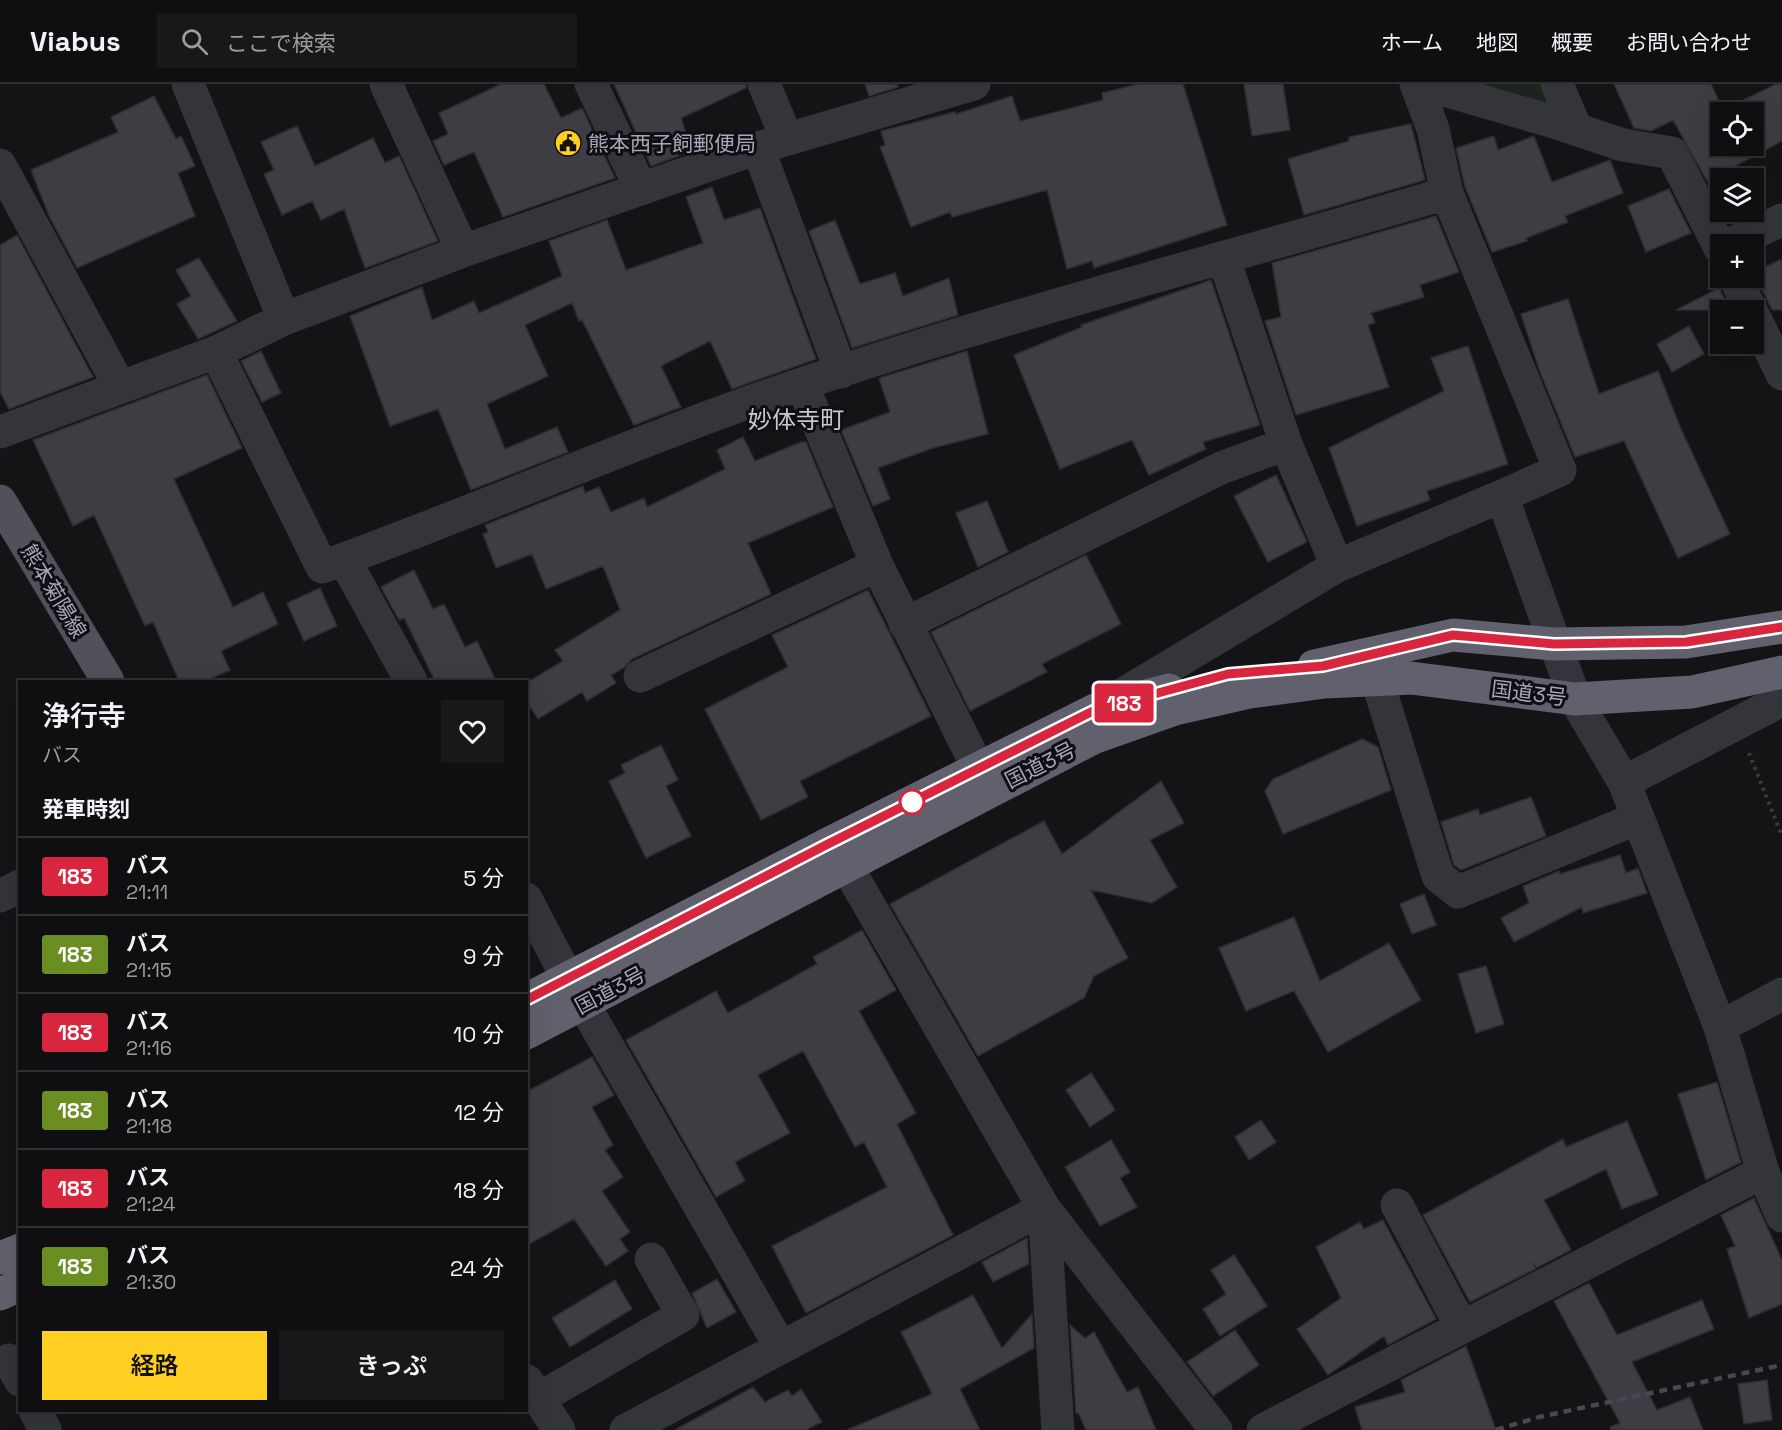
<!DOCTYPE html>
<html lang="ja">
<head>
<meta charset="utf-8">
<style>
  :root { --surface:#0f0e10; --page:#181719; --text:#f1f3f6; --muted:#9b9c9f; --line:#2f2e30; --accent:#ffd022 }
  body { margin:0; font-family:"Space Grotesk","Noto Sans JP",sans-serif; background:var(--page); color:var(--text); height:100vh; display:flex; flex-direction:column; font-size:22px; white-space:nowrap }
  * { box-sizing:border-box; margin:0 }
  p { font-size:20px; color:var(--muted) }
  .icon { flex:none; width:33px; height:33px; fill:none; stroke:currentColor; stroke-width:2; stroke-linecap:round; stroke-linejoin:round }
  .map { position:relative; flex:1; overflow:hidden }
  .panel { position:absolute; left:18px; top:596px; width:510px; height:732px; display:flex; flex-direction:column; background:var(--surface); border-radius:0px; box-shadow:0 6px 24px #0002,0 0 0 2px var(--line) }
  .panel>* { flex:none }
  .badge { padding:0 12px; border-radius:4px; font-size:21px; line-height:39px }
  .fabs { position:absolute; left:1710px; top:18px; display:grid; gap:12px }
  .fabs a { display:grid; place-items:center; width:54px; height:54px; border-radius:0px; background:var(--surface); box-shadow:0 6px 24px #0002,0 0 0 2px var(--line); font-size:30px }
  .map>.badge { position:absolute; translate:-50% -50%; box-shadow:0 0 0 3px #fff }
  h2 { padding:0 24px; font-size:22px; line-height:54px }
  .round { display:grid; place-items:center; flex:none; width:63px; height:63px; border-radius:0px; background:var(--page) }
  .head { display:flex; align-items:center; justify-content:space-between; height:102px; padding:0 24px }
  h1 { font-size:28px; font-weight:600; line-height:45px }
  .action { display:flex; gap:12px; margin-top:auto; padding:12px 24px }
  .action a { flex:1; height:69px; border-radius:0px; background:var(--accent); color:#111; font-size:24px; font-weight:600; line-height:69px; text-align:center }
  .action a+a { background:var(--page); color:var(--text) }
  ul { padding:0; list-style:none }
  li { display:flex; align-items:center; gap:18px; height:78px; padding:0 24px; border-top:2px solid var(--line) }
  li div { flex:1 }
  li b { display:block; font-size:22px }
  li em { font-style:normal }
  li .badge { min-width:66px; font-weight:700; text-align:center }
  header { display:flex; align-items:center; gap:36px; box-sizing:border-box; height:84px; padding:0 30px; background:var(--surface); border-bottom:2px solid var(--line) }
  header strong { font-size:28px }
  nav { display:flex; gap:33px; margin-inline-start:auto; font-size:21px }
  .search { width:420px; height:54px; background:var(--page); display:flex; align-items:center; gap:15px; box-sizing:border-box; padding:0 21px; border-radius:0px; color:var(--muted); font-size:22px }
  .map>svg:first-child { display:block }
  .green { fill:#1b241d }
  .building { fill:#3e3d43; stroke:#2e2d32; stroke-width:1.5; fill-rule:evenodd }
  .lines { fill:none; stroke-linecap:round; stroke-linejoin:round }
  .path { stroke:#3a3b42; stroke-width:4; stroke-dasharray:3 4.5; stroke-linecap:butt }
  .minor { stroke:#34343b; stroke-width:33 }
  .major { stroke:#50515a; stroke-width:33 }
  .highway { stroke:#60616c; stroke-width:33 }
  .rail { stroke:#474850; stroke-width:4.5; stroke-dasharray:8 6; stroke-linecap:butt }
  .line-casing { stroke:#fff; stroke-width:14 }
  .line { stroke:#d7263d; stroke-width:9 }
  .stop-dot { fill:#fff; stroke:#d7263d; stroke-width:3 }
  .labels { text-anchor:middle; dominant-baseline:central; stroke-width:6; stroke-linejoin:round; paint-order:stroke }
  .poi-label { font-size:21px; fill:#a4a7b7; stroke:#0f0e10; text-anchor:start }
  .street-label { font-size:21px; fill:#a4a7b7; stroke:#0f0e10 }
  .quarter-label { font-size:24px; fill:#c5c7d3; stroke:#0f0e10 }
</style>
</head>
<body>
<header>
<strong>Viabus</strong>
<div class="search"><svg class="icon" aria-label="search" viewBox="0 0 24 24"><circle cx="10" cy="10" r="6"/><path d="M15 15l6 6"/></svg>ここで検索</div>
<nav><a>ホーム</a><a>地図</a><a>概要</a><a>お問い合わせ</a></nav>
</header>
<div class="map">
<svg width="1782" height="1346" viewBox="0 0 1782 1346">
  <rect width="100%" height="100%" fill="#141315"/>
  <path class="green" d="M 1482,0 L 1547,0 L 1558,26 Z"/>
  <path class="building" d="M 501,0 L 544,0 L 561,34 L 582,24 L 615,94 L 503,133 L 474,68 L 444,81 L 433,57 L 448,50 L 439,29 Z
    M 614,0 L 746,0 L 746,4 L 681,34 L 692,67 L 651,82 Z
    M 865,0 L 897,0 L 898,3 L 869,12 Z
    M 1138,0 L 1183,0 L 1227,141 L 1094,184 L 1092,177 L 1067,185 L 1047,106 L 952,133 L 950,128 L 911,143 L 880,63 L 885,61 L 881,47 L 955,28 L 956,30 L 1012,12 L 1020,37 L 1103,16 L 1102,9 Z
    M 1244,0 L 1283,0 L 1290,46 L 1252,52 Z
    M 1614,0 L 1711,0 L 1723,26 L 1776,0 L 1782,0 L 1782,57 L 1707,97 L 1673,36 L 1651,47 L 1634,44 ZM 1720,28 L 1754,28 L 1754,62 L 1720,62 Z
    M 154,12 L 176,55 L 181,52 L 195,82 L 178,89 L 195,132 L 77,184 L 49,132 L 31,86 L 118,48 L 111,33 Z
    M 1411,40 L 1425,96 L 1304,131 L 1288,75 L 1349,57 L 1349,53 Z
    M 297,42 L 315,82 L 373,54 L 385,79 L 399,72 L 438,157 L 365,184 L 344,125 L 321,136 L 312,117 L 282,131 L 264,90 L 274,86 L 261,58 Z
    M 1494,52 L 1498,66 L 1534,52 L 1552,98 L 1610,76 L 1623,109 L 1565,132 L 1568,138 L 1526,154 L 1527,157 L 1492,168 L 1465,103 L 1456,64 Z
    M 712,103 L 724,136 L 760,124 L 816,275 L 732,305 L 710,257 L 661,282 L 681,323 L 634,341 L 582,236 L 579,237 L 572,219 L 525,241 L 548,292 L 487,320 L 505,365 L 557,343 L 568,368 L 471,406 L 438,325 L 390,342 L 350,232 L 422,203 L 432,236 L 474,217 L 479,229 L 562,192 L 549,157 L 607,136 L 626,186 L 703,159 L 686,113 Z
    M 1669,105 L 1691,149 L 1646,168 L 1628,122 Z
    M 1436,132 L 1459,188 L 1420,201 L 1424,213 L 1371,229 L 1375,239 L 1368,241 L 1389,303 L 1296,331 L 1265,237 L 1281,233 L 1272,179 Z
    M 835,136 L 860,200 L 895,189 L 903,212 L 949,194 L 958,231 L 852,264 L 809,147 Z
    M 17,151 L 93,293 L 9,325 L 0,308 L 0,161 Z
    M 199,174 L 237,237 L 198,255 L 177,220 L 191,212 L 176,186 Z
    M 1782,175 L 1782,226 L 1772,226 L 1754,188 Z
    M 1211,196 L 1260,341 L 1203,358 L 1206,365 L 1149,391 L 1132,356 L 1060,385 L 1014,271 L 1082,243 L 1081,241 Z
    M 1719,204 L 1730,226 L 1676,226 Z
    M 1568,215 L 1599,310 L 1658,287 L 1681,345 L 1730,450 L 1678,474 L 1624,357 L 1575,373 L 1540,288 L 1521,230 Z
    M 1689,242 L 1704,270 L 1672,288 L 1657,260 Z
    M 1468,262 L 1508,380 L 1427,407 L 1430,416 L 1357,442 L 1329,364 L 1444,307 L 1431,274 Z
    M 261,267 L 281,309 L 262,318 L 241,277 Z
    M 967,267 L 988,350 L 933,364 L 878,384 L 890,415 L 873,422 L 841,346 L 890,328 L 879,294 Z
    M 207,291 L 242,364 L 174,395 L 233,523 L 263,508 L 278,540 L 221,567 L 230,586 L 205,597 L 179,597 L 153,538 L 145,542 L 94,431 L 73,442 L 33,356 Z
    M 743,353 L 755,377 L 801,358 L 806,358 L 833,423 L 748,459 L 771,510 L 632,575 L 624,584 L 611,591 L 616,599 L 587,617 L 582,608 L 538,635 L 526,616 L 526,599 L 563,577 L 555,566 L 620,526 L 603,482 L 546,505 L 532,470 L 496,484 L 483,450 L 488,448 L 485,441 L 583,402 L 585,409 L 599,403 L 611,428 L 644,414 L 647,423 L 725,385 L 717,366 Z
    M 1276,391 L 1307,458 L 1268,478 L 1234,412 Z
    M 987,417 L 1008,468 L 978,483 L 956,429 Z
    M 1086,471 L 1121,540 L 1042,580 L 1047,588 L 970,627 L 931,548 Z
    M 414,486 L 433,525 L 444,520 L 465,563 L 477,557 L 496,597 L 435,597 L 404,534 L 399,536 L 381,503 Z
    M 320,504 L 337,542 L 304,557 L 287,519 Z
    M 868,506 L 931,632 L 800,697 L 808,713 L 761,736 L 705,625 L 788,583 L 772,551 Z
    M 1362,655 L 1378,663 L 1391,706 L 1283,750 L 1265,707 L 1273,695 Z
    M 661,661 L 678,696 L 666,702 L 691,752 L 646,774 L 609,697 L 625,689 L 621,681 Z
    M 1161,697 L 1184,739 L 1150,756 L 1177,803 L 1152,819 L 1091,806 L 1128,874 L 1094,892 L 1084,914 L 978,972 L 890,820 L 1044,737 L 1062,770 Z
    M 1531,713 L 1546,752 L 1461,786 L 1454,781 L 1441,738 L 1478,725 L 1480,731 Z
    M 1620,771 L 1626,789 L 1638,784 L 1647,809 L 1583,829 L 1582,823 L 1514,858 L 1501,834 L 1529,819 L 1523,802 L 1559,787 L 1560,790 Z
    M 1424,810 L 1436,841 L 1412,850 L 1400,820 Z
    M 1294,833 L 1320,897 L 1389,859 L 1421,916 L 1328,968 L 1294,907 L 1246,927 L 1219,864 Z
    M 862,846 L 896,906 L 859,927 L 916,1029 L 897,1040 L 953,1151 L 806,1229 L 772,1162 L 887,1103 L 864,1058 L 855,1063 L 803,967 L 758,991 L 790,1049 L 735,1078 L 745,1097 L 716,1113 L 626,956 L 716,907 L 728,929 L 817,880 L 813,873 Z
    M 1486,882 L 1504,940 L 1476,949 L 1458,890 Z
    M 592,973 L 614,1011 L 592,1023 L 613,1061 L 605,1066 L 623,1093 L 602,1107 L 630,1148 L 620,1155 L 628,1167 L 606,1182 L 574,1135 L 526,1162 L 526,1008 Z
    M 1091,989 L 1115,1026 L 1090,1043 L 1066,1006 Z
    M 1717,998 L 1741,1078 L 1706,1096 L 1678,1010 Z
    M 1261,1036 L 1276,1058 L 1249,1076 L 1235,1053 Z
    M 1627,1037 L 1658,1111 L 1622,1125 L 1606,1085 L 1544,1116 L 1571,1166 L 1536,1184 L 1533,1178 L 1535,1185 L 1470,1218 L 1423,1131 L 1563,1055 L 1566,1063 Z
    M 1111,1056 L 1130,1088 L 1120,1094 L 1137,1123 L 1100,1142 L 1065,1083 Z
    M 1754,1114 L 1782,1176 L 1782,1220 L 1749,1234 L 1727,1165 L 1735,1162 L 1721,1131 Z
    M 1383,1136 L 1436,1235 L 1388,1261 L 1384,1252 L 1328,1291 L 1297,1245 L 1341,1214 L 1316,1163 L 1360,1138 L 1364,1145 Z
    M 1027,1154 L 1029,1180 L 993,1198 L 982,1178 Z
    M 1234,1171 L 1267,1222 L 1220,1252 L 1203,1225 L 1226,1210 L 1211,1186 Z
    M 717,1195 L 736,1228 L 707,1244 L 692,1209 Z
    M 615,1196 L 632,1225 L 570,1263 L 552,1234 Z
    M 1589,1199 L 1617,1251 L 1702,1216 L 1714,1245 L 1632,1278 L 1657,1326 L 1690,1313 L 1703,1346 L 1611,1346 L 1610,1343 L 1620,1339 L 1554,1217 Z
    M 973,1211 L 1002,1264 L 1032,1230 L 1034,1264 L 960,1305 L 980,1346 L 847,1346 L 932,1310 L 901,1248 Z
    M 1070,1241 L 1085,1254 L 1094,1248 L 1127,1308 L 1138,1303 L 1156,1346 L 1086,1346 L 1079,1330 L 1076,1329 Z
    M 1235,1246 L 1259,1281 L 1213,1312 L 1187,1278 Z
    M 1466,1262 L 1496,1346 L 1362,1346 L 1355,1323 L 1405,1308 L 1401,1296 Z
    M 1767,1296 L 1772,1336 L 1744,1340 L 1738,1300 Z
    M 753,1303 L 765,1318 L 788,1306 L 792,1312 L 801,1305 L 822,1338 L 806,1346 L 675,1346 Z"/>
  <g class="lines">
    <path class="path" d="M 1749,669 L 1782,752"/>
    <path class="minor" d="M 188,0 L 284,235
      M 386,0 L 463,167
      M 591,0 L 641,105
      M 764,0 L 787,55
      M 1416,0 L 1433,45 L 1447,109 L 1560,386 L 1502,412 L 1575,615 L 1624,698 L 1720,943 L 1763,1088 L 1782,1132
      M 1423,0 L 1554,38 L 1623,61 L 1672,69 L 1720,164
      M 1557,0 L 1576,45
      M 758,64 L 841,288
      M 0,81 L 120,303
      M 1730,160 L 1782,136
      M 1224,175 L 1286,360 L 1337,482
      M 1735,194 L 1751,226
      M 1754,232 L 1782,290
      M 216,268 L 322,483 C 483,425 639,355 801,300 C 1013,229 1232,173 1447,109
      M 802,300 L 877,481 L 978,684
      M 0,348 L 216,268 L 284,235 L 463,167 L 758,64 L 974,0
      M 344,475 L 411,597
      M 905,540 L 1221,384 L 1286,360
      M 640,592 L 877,481
      M 1377,596 L 1438,792 L 1458,808 L 1638,734
      M 1110,618 L 1337,482 L 1502,412
      M 1624,698 L 1782,616
      M 846,781 L 1044,1124 L 1216,1346
      M 0,812 L 20,802
      M 526,815 L 567,893
      M 584,921 L 781,1264
      M 1720,943 L 1782,910
      M 1397,1121 L 1461,1242
      M 1044,1124 L 1058,1346
      M 9,1276 L 20,1296
      M 527,1297 L 559,1346
      M 538,1315 L 683,1231 L 651,1175
      M 35,1326 L 45,1346
      M 626,1346 L 1044,1124
      M 1263,1346 L 1763,1088"/>
    <path class="major" d="M 0,417 L 108,597"/>
    <path class="highway" d="M 1314,582 L 1453,551 L 1554,560 L 1686,558 L 1782,543
      M 526,916 L 826,761 L 1095,626 L 1169,606
      M 526,949 L 1093,654 L 1175,625 L 1250,608 L 1325,598 L 1411,594 L 1575,615 L 1692,608 L 1782,588
      M 0,1174 L 20,1166
      M 0,1210 L 20,1201"/>
    <path class="rail" d="M 1496,1346 L 1539,1333 L 1782,1281"/>
  </g>
  <g class="lines">
    <defs>
      <path id="line" d="M 526,916 L 826,761 L 1095,626 L 1228,590 L 1323,582 L 1453,551 L 1554,560 L 1686,558 L 1782,543"/>
    </defs>
    <use href="#line" class="line-casing"/>
    <use href="#line" class="line"/>
  </g>
  <defs>
    <symbol id="civic-disc" viewBox="-11 -11 22 22"><circle r="9.5" fill="#ffd022" stroke="#0f0e10"/><path d="M-.6-6.5H3V-4.5H.6V-3L4-1V1h2V6H-6V1h2V-1L-.6-3ZM-1.2 2.5V6h2.4V2.5Z" fill="#111"/></symbol>
  </defs>
  <g fill-rule="evenodd">
    <use href="#civic-disc" x="553" y="44" width="30" height="30"/>
  </g>
  <circle class="stop-dot" cx="912" cy="718" r="12"/>
  <g class="labels">
    <g class="poi-label">
      <text x="588" y="59">熊本西子飼郵便局</text>
    </g>
    <g class="street-label">
      <text transform="translate(54 507) rotate(59)">熊本菊陽線</text>
      <text transform="translate(1529 609) rotate(7)">国道3号</text>
      <text transform="translate(1040 681) rotate(-27)">国道3号</text>
      <text transform="translate(610 906) rotate(-28)">国道3号</text>
    </g>
    <g class="quarter-label">
      <text x="796" y="335">妙体寺町</text>
    </g>
  </g>
</svg>
<div class="fabs">
<a><svg class="icon" aria-label="locate" viewBox="0 0 24 24"><circle cx="12" cy="12" r="6"/><path d="M12 2v4M12 18v4M2 12h4M18 12h4"/></svg></a>
<a><svg class="icon" aria-label="layers" viewBox="0 0 24 24"><path d="M12 4l9 5-9 5-9-5zM3 14l9 5 9-5"/></svg></a>
<a>+</a>
<a>−</a>
</div>
<b class="badge" style="left:1124px;top:619px;background:#d7263d;color:#fff">183</b>
<section class="panel">
<div class="head"><div><h1>浄行寺</h1><p>バス</p></div><a class="round"><svg class="icon" aria-label="heart" viewBox="0 0 24 24"><path d="M12 20l-8-8c-3-5 5-10 8-4 3-6 11-1 8 4z"/></svg></a></div>
<h2>発車時刻</h2>
<ul>
<li><span class="badge" style="background:#d7263d;color:#fff">183</span><div><b>バス</b><p>21:11</p></div><em>5 分</em></li>
<li><span class="badge" style="background:#6b8e23;color:#fff">183</span><div><b>バス</b><p>21:15</p></div><em>9 分</em></li>
<li><span class="badge" style="background:#d7263d;color:#fff">183</span><div><b>バス</b><p>21:16</p></div><em>10 分</em></li>
<li><span class="badge" style="background:#6b8e23;color:#fff">183</span><div><b>バス</b><p>21:18</p></div><em>12 分</em></li>
<li><span class="badge" style="background:#d7263d;color:#fff">183</span><div><b>バス</b><p>21:24</p></div><em>18 分</em></li>
<li><span class="badge" style="background:#6b8e23;color:#fff">183</span><div><b>バス</b><p>21:30</p></div><em>24 分</em></li>
</ul>
<div class="action"><a>経路</a><a>きっぷ</a></div>
</section>
</div>
</body>
</html>
